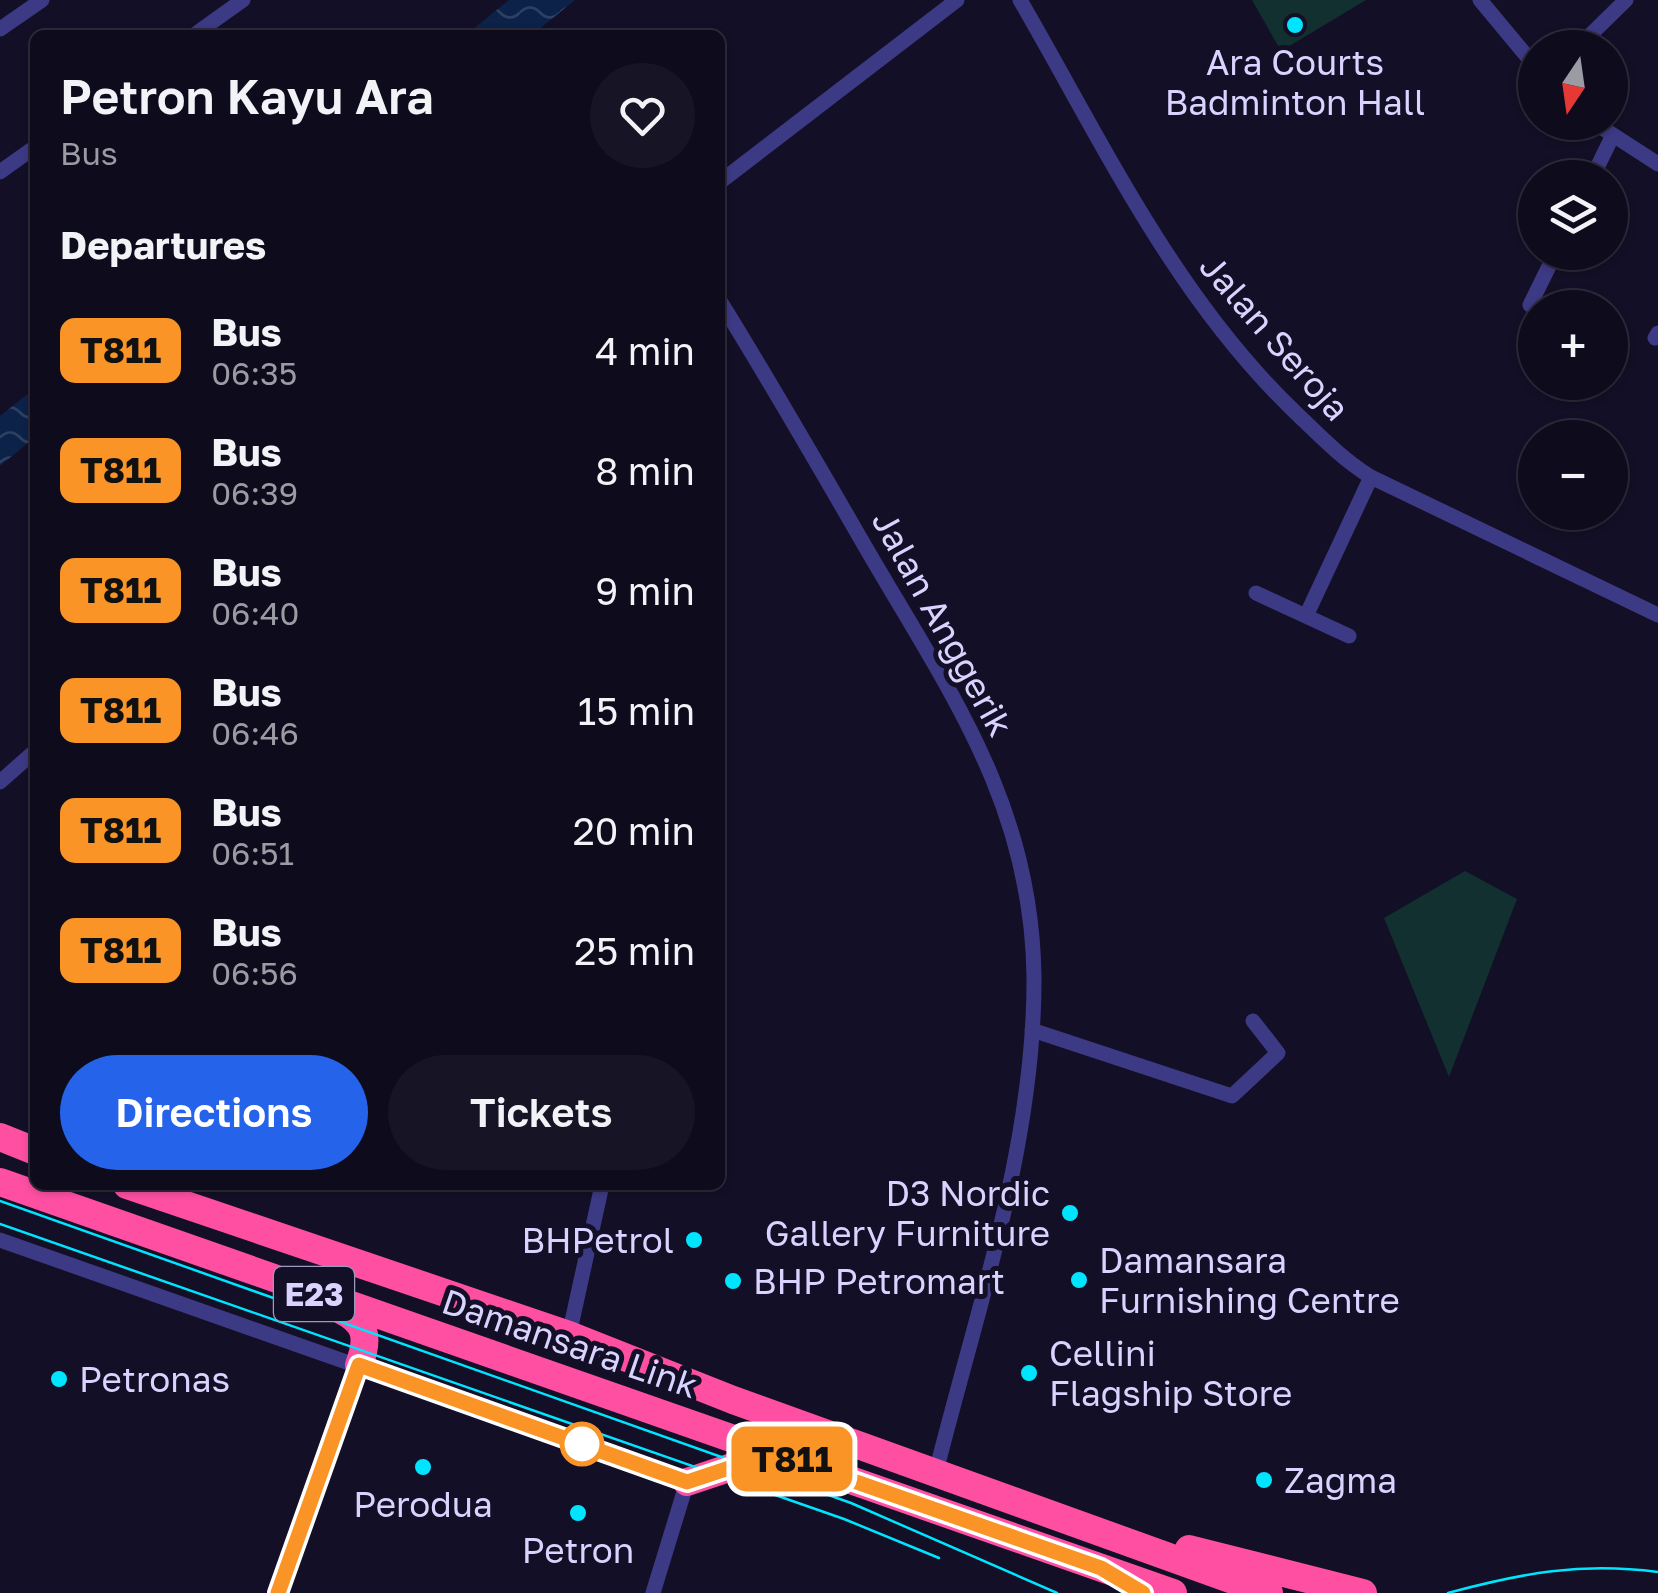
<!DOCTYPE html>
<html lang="en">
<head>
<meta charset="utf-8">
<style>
  :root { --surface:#0e0b1c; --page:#171425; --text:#f1f3f6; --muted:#9b9ba3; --line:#2e2b3b; --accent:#2563eb }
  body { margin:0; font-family:"Golos Text",sans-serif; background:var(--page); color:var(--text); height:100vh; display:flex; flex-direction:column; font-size:38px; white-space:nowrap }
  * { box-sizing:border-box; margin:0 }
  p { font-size:32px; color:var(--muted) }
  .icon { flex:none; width:55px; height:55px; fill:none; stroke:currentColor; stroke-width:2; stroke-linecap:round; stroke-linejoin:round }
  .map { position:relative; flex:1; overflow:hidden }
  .sheet { position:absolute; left:30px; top:30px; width:695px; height:1160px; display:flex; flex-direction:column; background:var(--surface); border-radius:15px; box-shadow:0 2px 8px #0004,0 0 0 2px var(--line) }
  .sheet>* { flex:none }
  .badge { padding:0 20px; border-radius:15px; font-size:35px; line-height:65px }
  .needle { width:65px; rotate:193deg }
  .buttons { position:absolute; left:1518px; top:30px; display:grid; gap:20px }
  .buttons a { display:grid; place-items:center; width:110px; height:110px; border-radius:50%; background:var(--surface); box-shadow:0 2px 8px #0004,0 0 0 2px var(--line); font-size:50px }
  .map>.badge { position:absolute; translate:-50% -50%; box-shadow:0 0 0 5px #fff }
  h2 { padding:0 30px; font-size:38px; line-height:90px }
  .round { display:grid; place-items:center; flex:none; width:105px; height:105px; border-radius:52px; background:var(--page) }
  .summary { display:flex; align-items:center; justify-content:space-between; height:170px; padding:0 30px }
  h1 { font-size:48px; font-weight:600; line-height:75px }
  .primary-button { display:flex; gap:20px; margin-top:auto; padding:20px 30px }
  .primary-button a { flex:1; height:115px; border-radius:60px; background:var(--accent); color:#fff; font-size:40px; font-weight:600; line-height:115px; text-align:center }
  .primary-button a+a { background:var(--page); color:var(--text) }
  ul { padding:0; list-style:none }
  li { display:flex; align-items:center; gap:30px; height:120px; padding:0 30px }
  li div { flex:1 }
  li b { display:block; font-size:38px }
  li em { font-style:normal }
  li .badge { min-width:110px; font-weight:700; text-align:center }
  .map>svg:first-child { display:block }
  .garden { fill:#12302f }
  .water { fill:url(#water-waves) }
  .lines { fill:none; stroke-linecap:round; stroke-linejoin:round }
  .street { stroke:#3d3a85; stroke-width:15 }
  .secondary { stroke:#6f6bff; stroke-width:20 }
  .highway { stroke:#ff4fa3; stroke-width:28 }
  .tram { stroke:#00e5ff; stroke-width:2.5 }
  .line-casing { stroke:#fff; stroke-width:22 }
  .line { stroke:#fa9426; stroke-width:15 }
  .poi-dot { fill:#00e5ff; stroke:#130f26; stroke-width:4 }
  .stop-dot { fill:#fff; stroke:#fa9426; stroke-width:5 }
  .labels { text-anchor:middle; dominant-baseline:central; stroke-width:10; stroke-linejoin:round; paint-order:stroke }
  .shield { fill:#130f26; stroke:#9e99be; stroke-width:2.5 }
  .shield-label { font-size:32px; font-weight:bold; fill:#d9d4ff }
  .poi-label { font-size:35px; fill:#d9d4ff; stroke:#130f26; text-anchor:start }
  .street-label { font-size:35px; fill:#d9d4ff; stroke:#130f26 }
</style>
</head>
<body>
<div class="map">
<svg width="1658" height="1593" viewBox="0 0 1658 1593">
  <defs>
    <pattern id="water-waves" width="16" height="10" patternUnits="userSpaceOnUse" patternTransform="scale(2.5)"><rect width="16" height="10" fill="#0c2248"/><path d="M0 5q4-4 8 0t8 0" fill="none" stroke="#2f4163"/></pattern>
  </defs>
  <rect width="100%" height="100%" fill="#130f26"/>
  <path class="garden" d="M 1252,0 L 1366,0 L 1281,51 Z
    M 1465,871 L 1517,899 L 1449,1077 L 1384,918 Z"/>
  <path class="water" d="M 509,0 L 575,0 L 532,35 L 466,35 Z
    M 35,388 L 35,437 L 0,466 L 0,416 Z"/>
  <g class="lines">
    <path class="street" d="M 1020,0 C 1103,143 1174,296 1295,412 C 1320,436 1342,459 1371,477 L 1658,615
      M 1480,0 L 1535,66
      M 0,29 L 42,0
      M 194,35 L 243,0
      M 1577,48 L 1626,0
      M 1593,122 L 1658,164
      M 0,172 L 35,147
      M 1592,178 L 1612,137
      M 720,182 L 957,0
      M 720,301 C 771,383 818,465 866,548 C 949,691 1032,804 1034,977 C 1035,1144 976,1312 936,1472
      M 1530,305 L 1556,252
      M 1655,338 L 1658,333
      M 1256,593 L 1349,636
      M 1306,616 L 1371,477
      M 0,782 L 35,751
      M 1032,1030 L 1232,1096 L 1278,1053 L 1253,1021
      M 0,1240 L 687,1482 L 653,1593
      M 569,1335 L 602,1185"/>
    <path class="secondary" d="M 278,1593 L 359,1365"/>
    <path class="highway" d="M 0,1137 L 35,1151
      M 0,1182 L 1173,1593
      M 127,1185 L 569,1335 L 733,1400 L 1269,1593
      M 341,1310 C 367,1323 369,1338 359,1365
      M 687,1482 L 774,1453
      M 1189,1549 L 1363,1593"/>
    <path class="tram" d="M 0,1201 L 851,1503 L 1057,1593
      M 0,1224 L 844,1519 L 939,1558
      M 1448,1593 C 1522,1573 1581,1562 1658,1572"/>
  </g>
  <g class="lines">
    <defs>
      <path id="line" d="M 278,1593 L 359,1365 L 687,1482 L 774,1453 L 1101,1568 L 1143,1593"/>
    </defs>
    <use href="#line" class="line-casing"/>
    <use href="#line" class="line"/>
  </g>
  <g class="poi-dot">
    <circle cx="1295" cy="25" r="10"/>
    <circle cx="1070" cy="1213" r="10"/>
    <circle cx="694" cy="1240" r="10"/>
    <circle cx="1079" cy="1280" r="10"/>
    <circle cx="733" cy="1281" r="10"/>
    <circle cx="1029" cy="1373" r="10"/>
    <circle cx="59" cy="1379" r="10"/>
    <circle cx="423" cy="1467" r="10"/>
    <circle cx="1264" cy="1480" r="10"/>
    <circle cx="578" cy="1513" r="10"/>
  </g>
  <circle class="stop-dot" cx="582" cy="1444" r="20"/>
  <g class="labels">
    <rect class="shield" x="274" y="1267" width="80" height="54" rx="8"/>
    <g class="shield-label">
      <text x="314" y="1294">E23</text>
    </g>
    <g class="poi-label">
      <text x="1295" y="62" text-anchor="middle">Ara Courts<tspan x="1295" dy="40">Badminton Hall</tspan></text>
      <text x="1050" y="1193" text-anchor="end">D3 Nordic<tspan x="1050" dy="40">Gallery Furniture</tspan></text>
      <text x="674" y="1240" text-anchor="end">BHPetrol</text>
      <text x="1099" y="1260">Damansara<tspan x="1099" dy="40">Furnishing Centre</tspan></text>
      <text x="753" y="1281">BHP Petromart</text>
      <text x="1049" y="1353">Cellini<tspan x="1049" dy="40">Flagship Store</tspan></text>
      <text x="79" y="1379">Petronas</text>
      <text x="1284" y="1480">Zagma</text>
      <text x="423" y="1504" text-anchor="middle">Perodua</text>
      <text x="578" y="1550" text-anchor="middle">Petron</text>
    </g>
    <g class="street-label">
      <text transform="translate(1275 337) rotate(49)">Jalan Seroja</text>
      <text transform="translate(943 623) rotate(61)">Jalan Anggerik</text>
      <text transform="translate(570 1343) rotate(19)">Damansara Link</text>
    </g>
  </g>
</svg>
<div class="buttons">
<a><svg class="needle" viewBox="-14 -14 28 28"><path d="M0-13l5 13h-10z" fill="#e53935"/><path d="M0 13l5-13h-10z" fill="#9b9ba3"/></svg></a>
<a><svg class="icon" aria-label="layers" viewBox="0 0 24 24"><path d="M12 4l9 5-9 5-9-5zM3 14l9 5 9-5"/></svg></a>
<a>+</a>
<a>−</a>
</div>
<b class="badge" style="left:792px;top:1459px;background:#fa9426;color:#111">T811</b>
<section class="sheet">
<div class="summary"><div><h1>Petron Kayu Ara</h1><p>Bus</p></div><a class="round"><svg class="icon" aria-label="heart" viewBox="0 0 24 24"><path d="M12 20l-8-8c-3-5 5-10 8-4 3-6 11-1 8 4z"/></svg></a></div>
<h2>Departures</h2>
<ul>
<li><span class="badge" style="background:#fa9426;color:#111">T811</span><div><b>Bus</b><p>06:35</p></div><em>4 min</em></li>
<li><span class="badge" style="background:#fa9426;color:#111">T811</span><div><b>Bus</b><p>06:39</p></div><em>8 min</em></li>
<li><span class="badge" style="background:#fa9426;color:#111">T811</span><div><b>Bus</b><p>06:40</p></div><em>9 min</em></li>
<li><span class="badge" style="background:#fa9426;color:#111">T811</span><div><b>Bus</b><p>06:46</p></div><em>15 min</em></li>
<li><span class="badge" style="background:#fa9426;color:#111">T811</span><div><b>Bus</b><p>06:51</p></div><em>20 min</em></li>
<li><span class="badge" style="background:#fa9426;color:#111">T811</span><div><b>Bus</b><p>06:56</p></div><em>25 min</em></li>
</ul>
<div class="primary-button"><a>Directions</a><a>Tickets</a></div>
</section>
</div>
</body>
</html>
